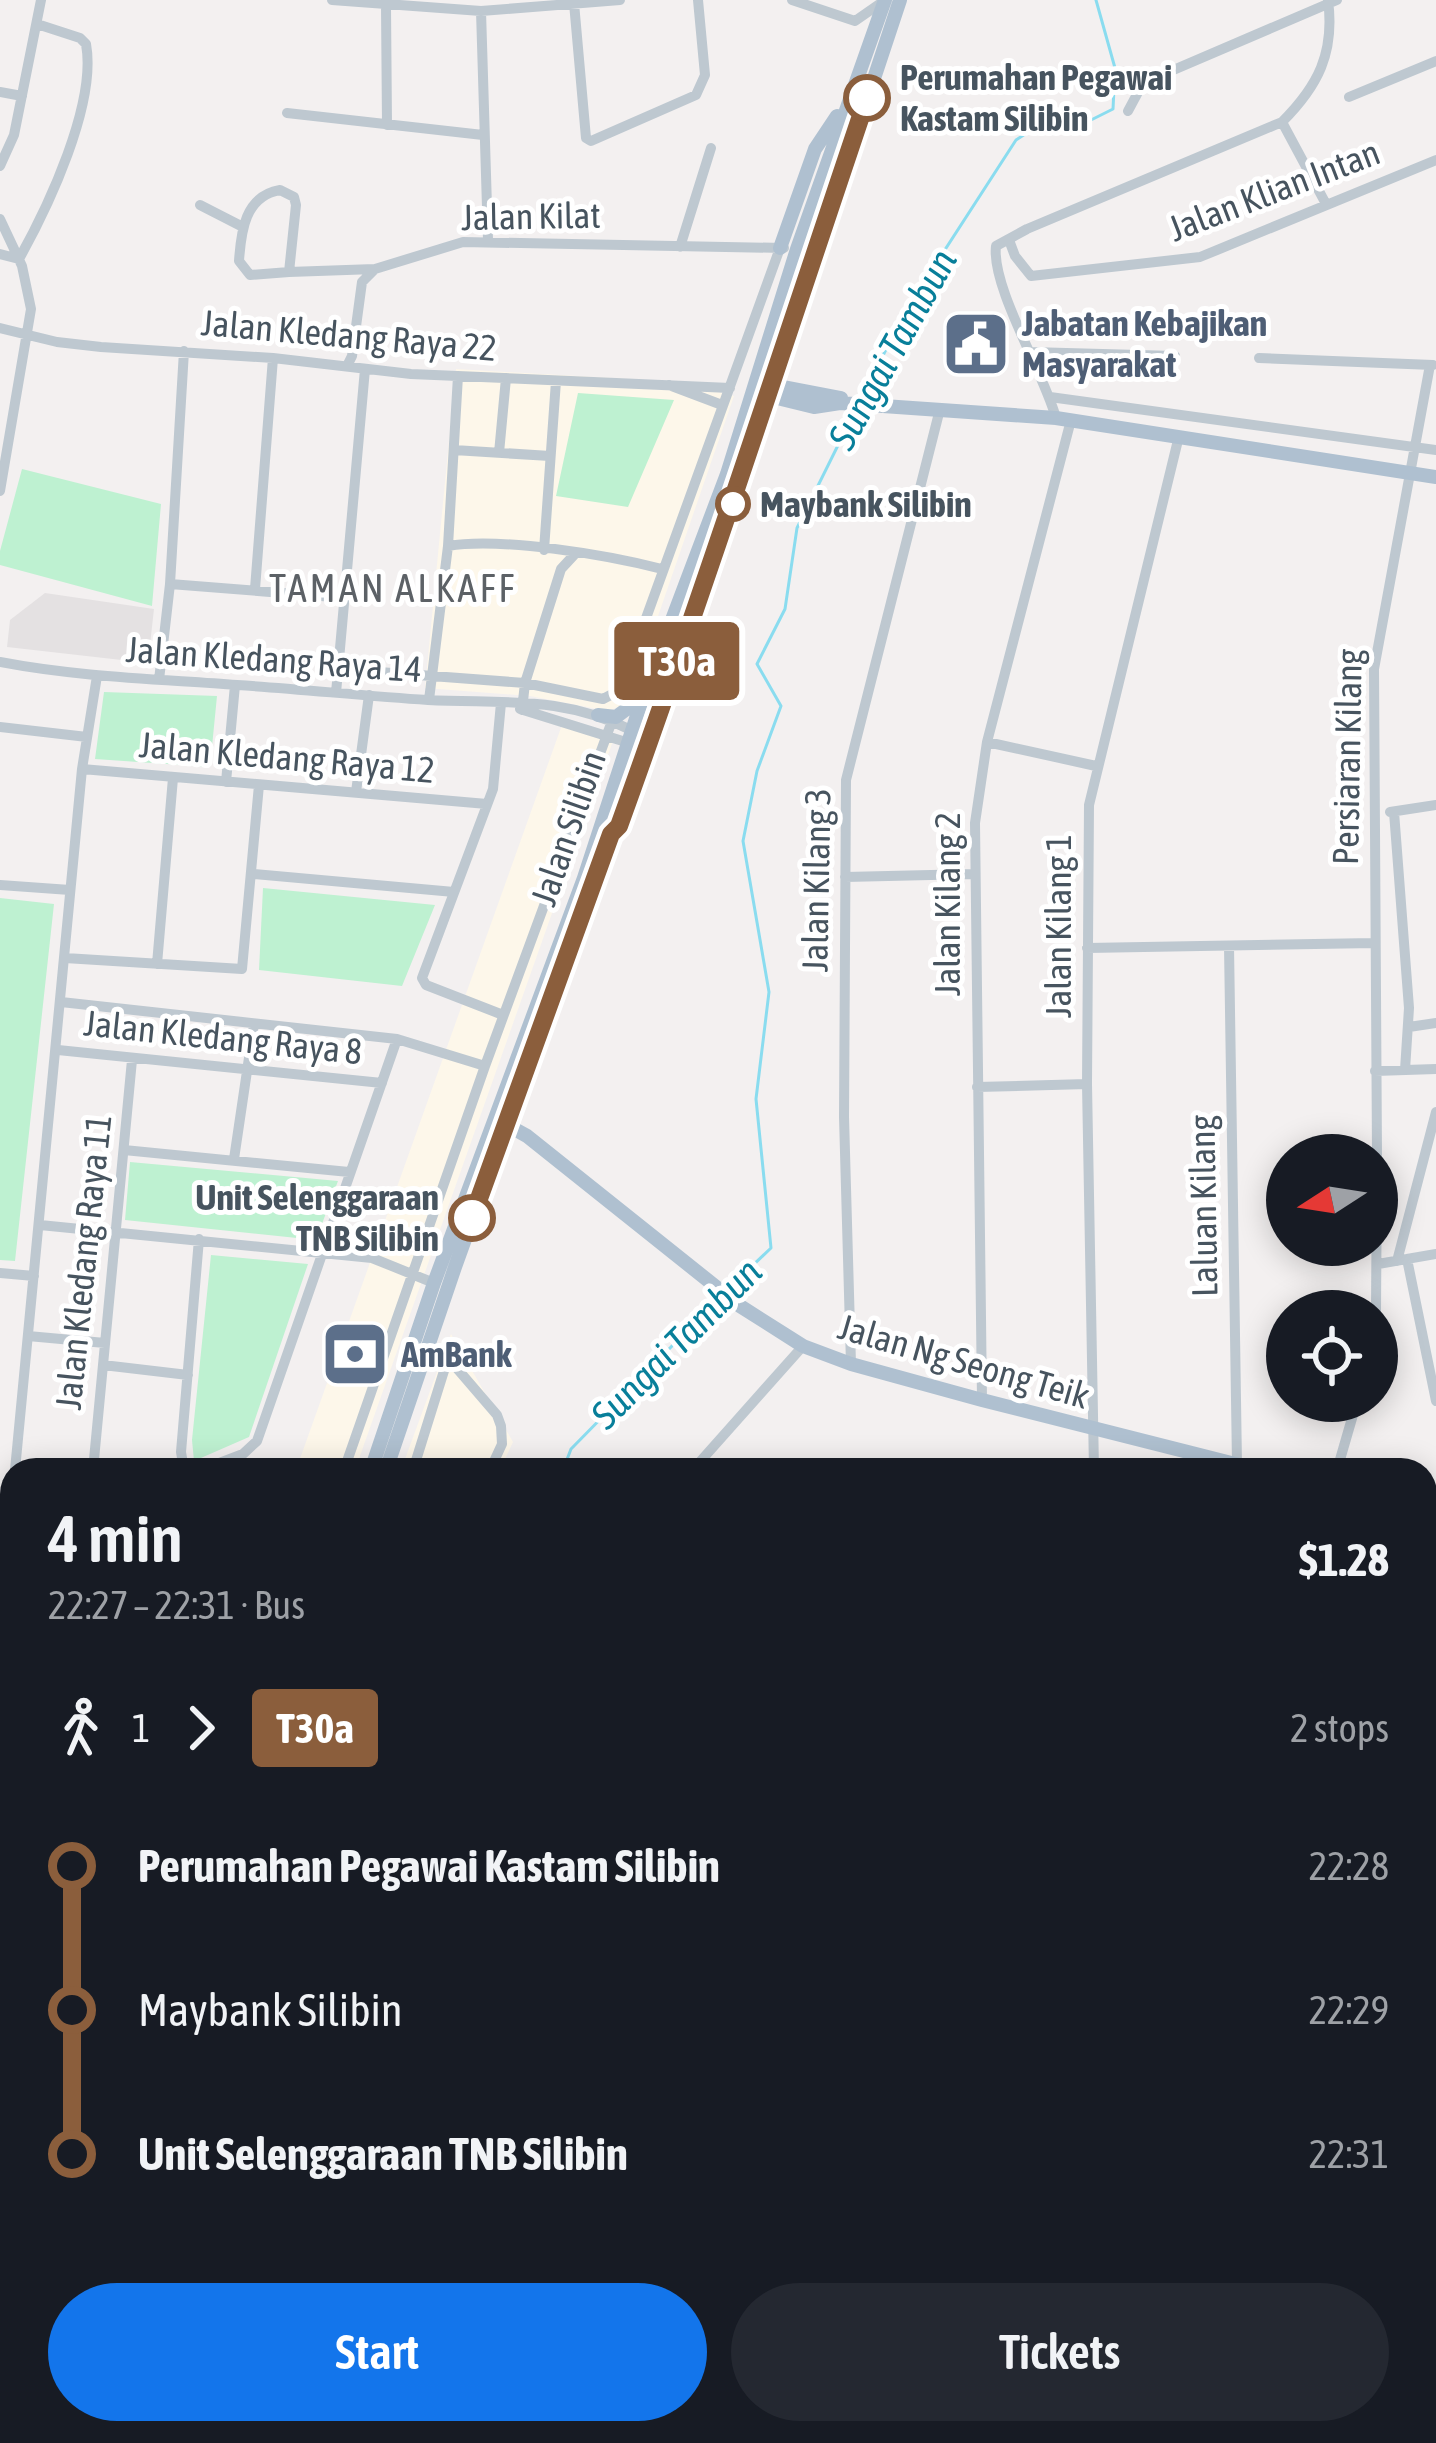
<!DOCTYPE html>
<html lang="en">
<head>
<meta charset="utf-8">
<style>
  :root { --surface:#171b24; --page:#242831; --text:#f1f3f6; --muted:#9ea1a6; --accent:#1375eb }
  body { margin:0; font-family:"Asap Condensed",sans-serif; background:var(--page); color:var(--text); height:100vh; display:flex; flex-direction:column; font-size:45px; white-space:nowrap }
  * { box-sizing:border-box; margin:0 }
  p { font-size:39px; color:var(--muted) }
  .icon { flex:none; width:66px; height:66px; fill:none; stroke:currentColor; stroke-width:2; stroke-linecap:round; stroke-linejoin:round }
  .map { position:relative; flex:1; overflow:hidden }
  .drawer { position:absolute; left:0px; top:1458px; width:1437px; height:987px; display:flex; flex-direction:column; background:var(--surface); border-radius:36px 36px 0 0; box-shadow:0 6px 30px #0003 }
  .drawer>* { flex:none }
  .badge { padding:0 24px; border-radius:9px; font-size:42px; line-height:78px }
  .needle { width:78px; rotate:258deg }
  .controls { position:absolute; left:1266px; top:1134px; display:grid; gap:24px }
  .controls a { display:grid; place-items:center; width:132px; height:132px; border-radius:50%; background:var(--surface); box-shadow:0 6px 30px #0003; font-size:60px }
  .map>.badge { position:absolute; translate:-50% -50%; box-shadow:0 0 0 6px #fff }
  .legs { display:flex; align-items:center; gap:18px; height:132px; padding:0 48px; font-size:39px }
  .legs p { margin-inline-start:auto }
  .summary { display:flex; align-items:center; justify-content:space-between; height:204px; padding:0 48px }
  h1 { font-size:66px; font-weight:600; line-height:90px }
  .button { display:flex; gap:24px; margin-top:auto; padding:24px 48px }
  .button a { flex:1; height:138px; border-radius:72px; background:var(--accent); color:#fff; font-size:48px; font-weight:600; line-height:138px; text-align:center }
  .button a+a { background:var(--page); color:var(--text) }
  ul { padding:0 48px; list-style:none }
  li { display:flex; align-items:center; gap:42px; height:144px; font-size:45px }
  li i { display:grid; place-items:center; width:18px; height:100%; margin:0 15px; background:currentColor }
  li i::after { content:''; width:30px; height:30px; margin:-15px; border:9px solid; border-radius:50%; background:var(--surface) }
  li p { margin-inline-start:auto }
  li:first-child i { background:linear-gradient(#0000 50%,currentColor 0) }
  li:last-child i { background:linear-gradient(currentColor 50%,#0000 0) }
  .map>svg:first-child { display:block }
  .commercial { fill:#fdf7ea }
  .education { fill:#e4e1e2 }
  .green { fill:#bef1d1 }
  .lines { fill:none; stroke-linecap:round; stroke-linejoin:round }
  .stream { stroke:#8adcef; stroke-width:3 }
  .minor { stroke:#bec8d0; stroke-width:10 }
  .major { stroke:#afc0d0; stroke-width:14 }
  .line-1-casing { stroke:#fff; stroke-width:27 }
  .line-1 { stroke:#8b5e3c; stroke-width:18 }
  .stop-1-dot { fill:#fff; stroke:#8b5e3c; stroke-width:6 }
  .labels { text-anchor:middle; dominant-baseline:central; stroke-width:10; stroke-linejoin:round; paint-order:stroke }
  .stop-label { font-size:36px; font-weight:bold; fill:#47545f; stroke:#fff; text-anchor:start }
  .street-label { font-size:36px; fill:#47545f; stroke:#fff }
  .service-label { font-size:36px; font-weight:bold; fill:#4e5e75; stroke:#fff; text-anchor:start }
  .water-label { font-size:39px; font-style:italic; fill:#087f9a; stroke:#fff }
  .neighbourhood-label { font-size:39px; letter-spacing:3px; fill:#5c6166; stroke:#fff }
</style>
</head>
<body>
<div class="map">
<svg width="1436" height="2443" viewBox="0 0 1436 2443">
  <rect width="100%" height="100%" fill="#f3f0f0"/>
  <path class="commercial" d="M 456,369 L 680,382 L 734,396 L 628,703 L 608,711 L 530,696 L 425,688 Z
    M 563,722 L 614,738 L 355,1470 L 296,1470 Z
    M 451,1334 L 513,1442 L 500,1470 L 401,1470 Z"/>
  <path class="education" d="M 45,593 L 154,609 L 148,663 L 7,647 L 10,620 Z"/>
  <path class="green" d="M 578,393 L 674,400 L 628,507 L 556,496 Z
    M 22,469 L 161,504 L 152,606 L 0,565 L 0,551 Z
    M 104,692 L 217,696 L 210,767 L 95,759 Z
    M 263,888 L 435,905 L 402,986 L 259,970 Z
    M 0,898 L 54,904 L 15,1261 L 0,1260 Z
    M 130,1162 L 338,1181 L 316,1240 L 125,1220 Z
    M 211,1255 L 308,1264 L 249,1437 L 194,1461 L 192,1440 Z"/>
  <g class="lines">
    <path class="stream" d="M 862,398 L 904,313 L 1016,140 L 1042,123 L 1089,121 L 1113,109 L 1115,68 L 1096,0
      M 729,1288 L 771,1248 L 756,1099 L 769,992 L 743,841 L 757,771 L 781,706 L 757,664 L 785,609 L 797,528 L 855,411
      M 563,1470 L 571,1449 L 722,1295
      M 0,2349 L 12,2328"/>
    <path class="minor" d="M 332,0 L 481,11 L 620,0
      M 792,0 L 855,21 L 881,3
      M 574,3 L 586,138 L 591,141 L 696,95 L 705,75 L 698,0
      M 386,6 L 387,125
      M 481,11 L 488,240
      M 0,92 L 22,96
      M 1349,97 L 1436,61
      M 1128,111 L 1143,83 L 1337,0
      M 287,113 L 483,135
      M 0,166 L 14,135 L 41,0
      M 280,190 L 294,197 L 296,205 L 289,272 L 250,275 L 239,261 C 241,231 245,196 280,190 Z
      M 1326,204 L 1282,122 C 1318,86 1335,53 1328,0
      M 200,205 L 241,226
      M 0,219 L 22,266 L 31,309 L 0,491
      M 1009,240 L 1015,256 L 1031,276 L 1200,257 L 1436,160
      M 680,247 L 711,148
      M 0,254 L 19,259 C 48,207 97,104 86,44 L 80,38 L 37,24
      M 289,272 L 375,269
      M 0,328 L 57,342 L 101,347 L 273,358 L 411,374 L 730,388
      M 1030,352 L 1175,356
      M 1259,358 L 1433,365
      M 347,366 L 352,356 L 362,282 L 375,269 L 463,242 L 784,248
      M 669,385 L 722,405
      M 1050,397 L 1436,450
      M 1056,418 C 1044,373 991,287 996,246 L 1027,229 L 1282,122
      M 454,450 L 550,456
      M 499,453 L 506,378
      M 448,546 C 501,537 608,555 662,569
      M 544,550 L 556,381
      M 170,584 L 346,598
      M 255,589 L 273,358
      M 0,662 C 78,677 157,679 237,685 C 300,689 364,696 428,700 C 504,704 562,695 633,731
      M 339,669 L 525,683 L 603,699 L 620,690 L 780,248
      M 159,680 L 170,584 L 184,351
      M 336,693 L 365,369
      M 429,700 L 448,546 L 458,376
      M 501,703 L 493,789 L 422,978 L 426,985 L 503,1015
      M 520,709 L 629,743
      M 522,710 L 525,683 L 561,569 L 574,555
      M 0,727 L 87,737
      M 987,742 L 1096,766
      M 82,769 L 487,804
      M 226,782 L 235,685
      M 356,792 L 369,695
      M 1390,812 L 1436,805
      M 1394,812 L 1409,1008 L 1405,1070
      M 254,874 L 454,892
      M 845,877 L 974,874
      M 0,885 L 70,890
      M 1229,946 L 1237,1464
      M 1087,948 L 1374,943
      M 65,958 L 242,969 L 259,785
      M 157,964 L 173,778
      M 61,1002 L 397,1039 L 485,1066
      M 1409,1027 L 1436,1023
      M 58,1050 L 382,1083
      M 1375,1071 L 1436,1069
      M 977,1087 L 1087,1084
      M 124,1150 L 349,1172
      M 1377,1155 L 1374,669 L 1430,365
      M 234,1159 L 254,1024
      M 40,1225 L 372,1258 L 434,1283
      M 1407,1259 L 1436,1401
      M 1397,1261 L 1436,1112
      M 1378,1264 L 1436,1254
      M 0,1273 L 34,1276
      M 1376,1311 L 1377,1165
      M 28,1336 L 105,1343
      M 424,1355 L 438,1353 L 448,1358 L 497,1415 L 501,1426 L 502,1444 L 490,1470
      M 851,1364 L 844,1117 L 846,780 L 940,409
      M 103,1365 L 188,1375
      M 982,1400 L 975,823 L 987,742 L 1071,420
      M 15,1470 L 82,769 L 97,676
      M 93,1470 L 132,1060
      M 184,1470 L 181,1452 L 199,1239
      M 201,1470 L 243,1454 L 257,1441 L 397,1039
      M 344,1470 L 485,1066 L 612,721
      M 413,1470 L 448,1358
      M 704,1470 L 698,1464 L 803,1346
      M 1094,1470 L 1087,1084 L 1089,805 L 1179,436
      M 1337,1470 L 1357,1401
      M 1425,1494 L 1436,1498
      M 8,1555 L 12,1505
      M 1425,1599 L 1436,1675
      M 1425,1768 L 1436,1767
      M 0,1832 L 12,1835
      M 1425,1977 L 1436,1979
      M 0,2033 L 12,2012
      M 0,2059 L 12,2067
      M 1425,2075 L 1436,2080
      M 1425,2162 L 1436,2140
      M 1425,2173 L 1436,2178
      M 0,2240 L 12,2226
      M 1425,2257 L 1436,2262
      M 296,2433 L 296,2443
      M 570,2433 L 591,2443
      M 1008,2433 L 1030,2443
      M 1111,2433 L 1132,2443
      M 44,2443 L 50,2433
      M 525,2443 L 529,2433
      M 1176,2443 L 1181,2433
      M 1327,2443 L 1329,2433"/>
    <path class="major" d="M 780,248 L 815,149 L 837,116
      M 768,384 L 841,398
      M 769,396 L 814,407 L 840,403 L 1056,418 L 1436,477
      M 598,715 L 616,717 L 640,699
      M 507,1125 L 527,1136 L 740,1306 L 803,1346 L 851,1364 L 982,1400 L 1259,1470
      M 371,1470 L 434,1283 L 584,878 L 644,694 L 727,474 L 797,249 L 885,0
      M 386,1470 L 455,1267 L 611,834 L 619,826 L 730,513 L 900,0
      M 1425,1519 L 1436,1523
      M 0,1555 L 12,1555
      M 0,1573 L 12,1573
      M 1425,2217 L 1436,2222
      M 222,2433 L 224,2443
      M 237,2433 L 240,2443"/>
  </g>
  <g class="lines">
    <defs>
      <path id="line-1" d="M 472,1218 L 611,834 L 619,826 C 706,585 785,341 867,98"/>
    </defs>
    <use href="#line-1" class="line-1-casing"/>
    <use href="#line-1" class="line-1"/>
  </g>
  <defs>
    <symbol id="civic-square" viewBox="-11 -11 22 22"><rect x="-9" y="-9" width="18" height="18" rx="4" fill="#5c6f8a" stroke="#fff"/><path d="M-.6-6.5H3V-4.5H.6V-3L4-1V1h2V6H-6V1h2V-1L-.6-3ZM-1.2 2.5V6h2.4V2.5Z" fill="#fff"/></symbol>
    <symbol id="bank-square" viewBox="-11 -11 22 22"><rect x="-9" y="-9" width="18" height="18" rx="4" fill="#5c6f8a" stroke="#fff"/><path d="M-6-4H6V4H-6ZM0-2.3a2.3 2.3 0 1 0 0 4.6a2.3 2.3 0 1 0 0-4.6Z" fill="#fff"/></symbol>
  </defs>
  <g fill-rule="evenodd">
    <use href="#civic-square" x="938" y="306" width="76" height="76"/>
    <use href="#bank-square" x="317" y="1316" width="76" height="76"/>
  </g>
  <g class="stop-1-dot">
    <circle cx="867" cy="98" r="21"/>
    <circle cx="733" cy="504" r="15"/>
    <circle cx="472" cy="1218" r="21"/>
  </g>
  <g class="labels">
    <g class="stop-label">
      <text x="900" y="77">Perumahan Pegawai<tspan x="900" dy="41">Kastam Silibin</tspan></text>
      <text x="760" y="504">Maybank Silibin</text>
      <text x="439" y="1197" text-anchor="end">Unit Selenggaraan<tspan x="439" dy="41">TNB Silibin</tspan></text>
    </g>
    <g class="street-label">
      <text transform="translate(1274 190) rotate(-21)">Jalan Klian Intan</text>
      <text transform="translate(531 216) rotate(-1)">Jalan Kilat</text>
      <text transform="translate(349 335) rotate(5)">Jalan Kledang Raya 22</text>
      <text transform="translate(274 659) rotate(4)">Jalan Kledang Raya 14</text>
      <text transform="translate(287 757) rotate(5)">Jalan Kledang Raya 12</text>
      <text transform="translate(1347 757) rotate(-89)">Persiaran Kilang</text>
      <text transform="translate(568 828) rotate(-71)">Jalan Silibin</text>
      <text transform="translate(816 880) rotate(-89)">Jalan Kilang 3</text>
      <text transform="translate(947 904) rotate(-90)">Jalan Kilang 2</text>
      <text transform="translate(1058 926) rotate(-90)">Jalan Kilang 1</text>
      <text transform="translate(223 1037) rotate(6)">Jalan Kledang Raya 8</text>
      <text transform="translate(1203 1206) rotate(-91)">Laluan Kilang</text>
      <text transform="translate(83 1262) rotate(-84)">Jalan Kledang Raya 11</text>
      <text transform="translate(964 1361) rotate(16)">Jalan Ng Seong Teik</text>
    </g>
    <g class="service-label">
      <text x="1022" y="323">Jabatan Kebajikan<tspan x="1022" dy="41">Masyarakat</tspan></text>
      <text x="401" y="1354">AmBank</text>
    </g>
    <g class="water-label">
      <text transform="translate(892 349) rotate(-61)">Sungai Tambun</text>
      <text transform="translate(676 1343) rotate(-45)">Sungai Tambun</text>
    </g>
    <g class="neighbourhood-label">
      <text x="393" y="588">TAMAN ALKAFF</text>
    </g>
  </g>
</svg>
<div class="controls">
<a><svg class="needle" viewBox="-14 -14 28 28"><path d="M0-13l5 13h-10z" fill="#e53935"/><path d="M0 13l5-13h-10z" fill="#9ea1a6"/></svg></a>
<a><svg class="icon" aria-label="locate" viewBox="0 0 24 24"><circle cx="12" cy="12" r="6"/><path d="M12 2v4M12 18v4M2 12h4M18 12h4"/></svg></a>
</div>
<b class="badge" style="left:677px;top:661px;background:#8b5e3c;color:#fff">T30a</b>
<section class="drawer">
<div class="summary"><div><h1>4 min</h1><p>22:27 – 22:31 · Bus</p></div><b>$1.28</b></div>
<div class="legs"><svg class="icon" aria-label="walk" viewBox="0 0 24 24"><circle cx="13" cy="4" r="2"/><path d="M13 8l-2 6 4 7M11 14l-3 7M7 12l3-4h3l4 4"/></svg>1<svg class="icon" aria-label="forward" viewBox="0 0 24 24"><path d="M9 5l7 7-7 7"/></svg><b class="badge" style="background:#8b5e3c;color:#fff">T30a</b><p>2 stops</p></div>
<ul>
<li><i style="color:#8b5e3c"></i><b>Perumahan Pegawai Kastam Silibin</b><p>22:28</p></li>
<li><i style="color:#8b5e3c"></i><span>Maybank Silibin</span><p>22:29</p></li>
<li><i style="color:#8b5e3c"></i><b>Unit Selenggaraan TNB Silibin</b><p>22:31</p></li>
</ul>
<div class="button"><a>Start</a><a>Tickets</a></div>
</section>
</div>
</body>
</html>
